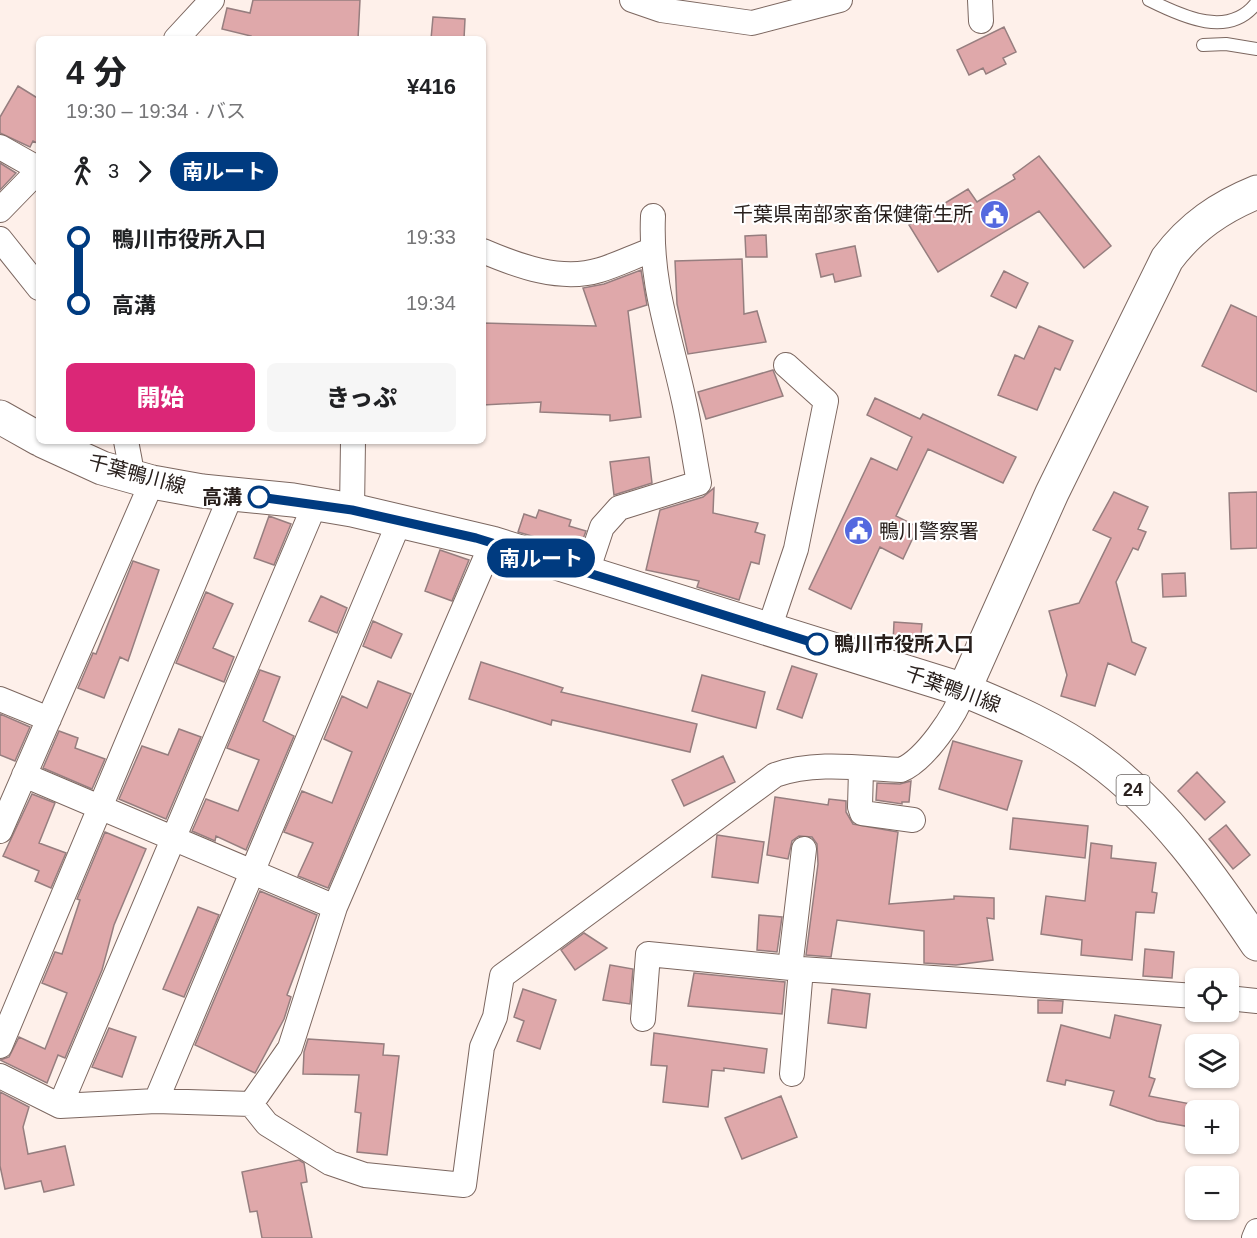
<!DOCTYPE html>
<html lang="ja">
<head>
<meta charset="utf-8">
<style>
  :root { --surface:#fff; --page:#f6f6f6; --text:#202124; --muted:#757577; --accent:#db2777 }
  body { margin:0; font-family:Helvetica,"Noto Sans JP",sans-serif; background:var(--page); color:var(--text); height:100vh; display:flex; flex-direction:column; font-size:22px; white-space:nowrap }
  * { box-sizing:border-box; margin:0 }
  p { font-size:20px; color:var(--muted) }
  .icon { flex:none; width:33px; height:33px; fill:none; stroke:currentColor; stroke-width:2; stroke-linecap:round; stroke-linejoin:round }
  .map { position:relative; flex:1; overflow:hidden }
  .panel { position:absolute; left:36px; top:36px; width:450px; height:408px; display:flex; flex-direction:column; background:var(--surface); border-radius:9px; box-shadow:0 2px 4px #0004 }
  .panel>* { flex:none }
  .badge { padding:0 12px; border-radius:20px; font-size:21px; line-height:39px }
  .tools { position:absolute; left:1185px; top:968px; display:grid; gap:12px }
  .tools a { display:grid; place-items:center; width:54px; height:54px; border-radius:9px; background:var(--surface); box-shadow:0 2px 4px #0004; font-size:30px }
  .map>.badge { position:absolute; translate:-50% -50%; box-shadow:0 0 0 3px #fff }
  .legs { display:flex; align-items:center; gap:9px; height:66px; padding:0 30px; font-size:20px }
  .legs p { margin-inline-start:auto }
  .overview { display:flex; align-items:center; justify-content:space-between; height:102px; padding:0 30px }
  h1 { font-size:33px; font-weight:800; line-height:45px }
  .cta { display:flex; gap:12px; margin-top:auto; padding:12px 30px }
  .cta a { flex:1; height:69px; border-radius:9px; background:var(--accent); color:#fff; font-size:24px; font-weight:800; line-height:69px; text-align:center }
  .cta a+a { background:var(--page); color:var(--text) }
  ul { padding:0 30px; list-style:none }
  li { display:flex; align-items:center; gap:21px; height:66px; font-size:22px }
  li i { display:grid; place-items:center; width:9px; height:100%; margin:0 8px; background:currentColor }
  li i::after { content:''; width:15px; height:15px; margin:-8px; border:4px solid; border-radius:50%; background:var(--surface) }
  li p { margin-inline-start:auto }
  li:first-child i { background:linear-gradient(#0000 50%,currentColor 0) }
  li:last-child i { background:linear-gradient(currentColor 50%,#0000 0) }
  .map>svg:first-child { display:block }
  .building { fill:#dfa8aa; stroke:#967e7f; stroke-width:1.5 }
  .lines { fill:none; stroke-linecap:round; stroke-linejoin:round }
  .lane-casing { stroke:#7c6760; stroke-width:14 }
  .street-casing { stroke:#7c6760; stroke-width:26 }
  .secondary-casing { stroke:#7c6760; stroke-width:35 }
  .primary-casing { stroke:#7c6760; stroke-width:35 }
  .lane { stroke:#fff; stroke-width:12 }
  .street { stroke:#fff; stroke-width:24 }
  .secondary { stroke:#fff; stroke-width:33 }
  .primary { stroke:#fff; stroke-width:33 }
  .line-1-casing { stroke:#fff; stroke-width:14 }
  .line-1 { stroke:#003b80; stroke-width:9 }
  .stop-1-dot { fill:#fff; stroke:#003b80; stroke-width:3 }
  .labels { text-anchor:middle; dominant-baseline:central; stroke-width:4.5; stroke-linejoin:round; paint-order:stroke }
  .shield { fill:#fff; stroke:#696361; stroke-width:1.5 }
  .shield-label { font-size:18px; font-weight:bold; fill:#29201d }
  .poi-label { font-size:20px; fill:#29201d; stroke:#fff; text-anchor:end }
  .street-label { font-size:20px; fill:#29201d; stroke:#fff }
  .stop-label { font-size:20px; font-weight:bold; fill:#29201d; stroke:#fff; text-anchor:end }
</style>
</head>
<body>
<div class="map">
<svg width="1257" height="1238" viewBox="0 0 1257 1238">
  <rect width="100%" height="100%" fill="#fef0ea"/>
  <path class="building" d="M 253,0 L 360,0 L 358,39 L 250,39 L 251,36 L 222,29 L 227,8 L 250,13 Z
    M 433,17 L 465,19 L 464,39 L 431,39 Z
    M 1004,27 L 1016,52 L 1003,58 L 1006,64 L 986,74 L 983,68 L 969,75 L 957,50 Z
    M 18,86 L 39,99 L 39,144 L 33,141 L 30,147 L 0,133 L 0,117 Z
    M 1039,156 L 1111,246 L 1084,268 L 1039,211 L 938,272 L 909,225 L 968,189 L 977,202 L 1015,179 L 1013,175 Z
    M 0,163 L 16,173 L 0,190 Z
    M 766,235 L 767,257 L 746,257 L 745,236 Z
    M 855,246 L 861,276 L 835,282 L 833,274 L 821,277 L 816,254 Z
    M 742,259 L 744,314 L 757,311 L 766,342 L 688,354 L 677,304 L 675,261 Z
    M 641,270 L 647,305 L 628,311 L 641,417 L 610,421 L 610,415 L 540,412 L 541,402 L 483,405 L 483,323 L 596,326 L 583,288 L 604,284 Z
    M 1004,271 L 1028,283 L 1016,308 L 991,296 Z
    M 1231,305 L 1257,317 L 1257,392 L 1202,366 Z
    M 1039,326 L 1073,341 L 1060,370 L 1055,368 L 1037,410 L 998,395 L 1015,355 L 1024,359 Z
    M 773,370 L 783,396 L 706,419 L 698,392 Z
    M 875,398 L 920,419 L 923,414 L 1016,457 L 1003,483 L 928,449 L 896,516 L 918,527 L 903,559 L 880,547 L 851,609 L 809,589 L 871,458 L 897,470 L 912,437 L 867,415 Z
    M 649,457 L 652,483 L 614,495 L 610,462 Z
    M 714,488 L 713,513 L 758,523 L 755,532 L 765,535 L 759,564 L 751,562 L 739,600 L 697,587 L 699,581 L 646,570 L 660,510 L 703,497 Z
    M 1114,492 L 1148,507 L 1138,529 L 1146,532 L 1138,550 L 1133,548 L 1116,582 L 1132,642 L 1146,648 L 1135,675 L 1108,663 L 1095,706 L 1061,696 L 1067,675 L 1049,611 L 1079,603 L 1111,538 L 1093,530 Z
    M 1257,492 L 1257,548 L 1231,549 L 1229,493 Z
    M 539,510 L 571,520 L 569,526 L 586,531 L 579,550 L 518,532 L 524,514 L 536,518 Z
    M 269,516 L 291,524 L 274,565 L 254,558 Z
    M 440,550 L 469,560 L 452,601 L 425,591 Z
    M 133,561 L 159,570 L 128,661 L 120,657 L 104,698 L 78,688 L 93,653 L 96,654 Z
    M 1185,573 L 1186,596 L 1163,597 L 1162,574 Z
    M 206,592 L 233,604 L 213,648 L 234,657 L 224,682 L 176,663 Z
    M 321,596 L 347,608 L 337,633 L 309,621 Z
    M 373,621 L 402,634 L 391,658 L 363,646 Z
    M 894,622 L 922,624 L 920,645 L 893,643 Z
    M 481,662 L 563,688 L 561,692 L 697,724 L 690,752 L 552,720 L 551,725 L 469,699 Z
    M 792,666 L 817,674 L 802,718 L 777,709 Z
    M 260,670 L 280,677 L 263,721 L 294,736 L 246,850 L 216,836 L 215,841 L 192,831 L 206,799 L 238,811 L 259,760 L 227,748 Z
    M 702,675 L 765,692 L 756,728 L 692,711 Z
    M 378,681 L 411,694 L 328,888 L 298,876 L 313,843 L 284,832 L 302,791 L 332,803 L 352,752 L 324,739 L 342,696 L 367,708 Z
    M 0,714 L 30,727 L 15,761 L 0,755 Z
    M 179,729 L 201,737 L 166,819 L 119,799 L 142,746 L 168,755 Z
    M 59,731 L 78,738 L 75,748 L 105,759 L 92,789 L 43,768 Z
    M 953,741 L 1022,761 L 1007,810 L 939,789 Z
    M 723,756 L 735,782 L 684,806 L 672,780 Z
    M 1197,772 L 1225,802 L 1205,820 L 1178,791 Z
    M 911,781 L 909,802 L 902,802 L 902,804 L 876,800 L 877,783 L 900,784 Z
    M 32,794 L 55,803 L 39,843 L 66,853 L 51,888 L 35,881 L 39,871 L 3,856 Z
    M 775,797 L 828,805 L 829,799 L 846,801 L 846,812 L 853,824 L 898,832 L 889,904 L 954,899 L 954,896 L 994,898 L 994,919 L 987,918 L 993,960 L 956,965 L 924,963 L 924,931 L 837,920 L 831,957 L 806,955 L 818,864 L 817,844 L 812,837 L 799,836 L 792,841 L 788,859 L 767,855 Z
    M 1013,818 L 1088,826 L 1085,858 L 1010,849 Z
    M 1226,825 L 1250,855 L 1233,869 L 1209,839 Z
    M 105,832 L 146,849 L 114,925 L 102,970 L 65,1058 L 58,1055 L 47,1083 L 0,1060 L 9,1057 L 19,1037 L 45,1049 L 67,993 L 42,983 L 55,952 L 62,954 L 80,900 L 77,899 Z
    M 717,835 L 764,842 L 758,883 L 712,877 Z
    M 1091,843 L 1112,846 L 1111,858 L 1156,863 L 1152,892 L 1157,893 L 1154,913 L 1136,912 L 1132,960 L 1081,955 L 1082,940 L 1041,934 L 1046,896 L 1085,901 Z
    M 260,891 L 317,915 L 287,995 L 291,997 L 284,1019 L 255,1073 L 195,1045 Z
    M 198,907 L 219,915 L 184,997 L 163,989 Z
    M 759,915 L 782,917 L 777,952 L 757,950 Z
    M 584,933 L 607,948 L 575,970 L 561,950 Z
    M 1145,949 L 1174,952 L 1172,978 L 1143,976 Z
    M 610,965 L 633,969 L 630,1004 L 603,1000 Z
    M 694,973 L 785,982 L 782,1014 L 688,1006 Z
    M 523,989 L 556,1000 L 540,1049 L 517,1041 L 524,1021 L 514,1017 Z
    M 832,989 L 870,994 L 866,1028 L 828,1023 Z
    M 1038,1000 L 1063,1001 L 1062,1013 L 1038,1013 Z
    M 1115,1015 L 1161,1025 L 1149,1077 L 1155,1079 L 1149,1096 L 1196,1105 L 1196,1128 L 1157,1121 L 1110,1105 L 1114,1091 L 1066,1080 L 1065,1085 L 1047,1081 L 1061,1025 L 1110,1038 Z
    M 109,1028 L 136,1037 L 122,1077 L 92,1067 Z
    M 654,1033 L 767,1049 L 764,1073 L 724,1068 L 724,1071 L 712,1070 L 708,1107 L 663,1102 L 667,1066 L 651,1065 Z
    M 308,1039 L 384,1044 L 383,1055 L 399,1056 L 387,1155 L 357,1152 L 361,1113 L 355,1112 L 359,1075 L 303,1074 L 304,1052 Z
    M 0,1092 L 29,1107 L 23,1127 L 28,1154 L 65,1146 L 74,1185 L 44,1192 L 41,1181 L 5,1189 L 0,1166 Z
    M 781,1096 L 797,1137 L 742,1159 L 725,1118 Z
    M 299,1160 L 304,1163 L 307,1182 L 301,1183 L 312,1238 L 262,1238 L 257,1211 L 250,1212 L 242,1172 Z"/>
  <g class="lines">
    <defs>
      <path id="lane" d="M 1149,0 C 1183,17 1230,39 1257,2
        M 1203,45 L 1226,44 L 1257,49"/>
      <path id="street" d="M 632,0 L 661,10 L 752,23 L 840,0
        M 980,0 L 981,21
        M 176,39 L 212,0
        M 0,147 L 39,169
        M 0,210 L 39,170
        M 0,239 L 39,288
        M 483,251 C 518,266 561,282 600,270 C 617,265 635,256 652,250
        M 126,475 L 130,462 L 126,441
        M 352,510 L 353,441
        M 587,572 L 602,527 L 619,508 L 699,483 C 694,456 690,428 684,401 C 670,335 650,285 653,216
        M 769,629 L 796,549 L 826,401 L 786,365
        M 0,699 L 49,719
        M 861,769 L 860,807 L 862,813 L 913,820
        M 24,775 L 335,907
        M 0,831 L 152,482
        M 790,968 L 804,849
        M 1228,998 L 1257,1001
        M 643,1019 L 648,954 L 801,969 L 1196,996
        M 0,1046 L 231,495
        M 792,1074 L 801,969
        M 0,1076 L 60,1106 L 156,1101 L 251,1104
        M 156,1101 L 400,520
        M 251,1104 L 267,1124 L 330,1163 L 365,1175 L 464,1185 L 482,1047 L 495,1017 L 502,976 L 775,775 C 815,761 859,768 901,770 C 925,760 956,715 964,690
        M 251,1104 L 290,1048 L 335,907 L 492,543
        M 60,1106 L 315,504
        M 1254,1238 L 1257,1231"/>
      <path id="secondary" d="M 964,690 L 1052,493 L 1167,259 C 1191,227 1220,207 1257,192"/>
      <path id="primary" d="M 0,417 L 39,439
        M 43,441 L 102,468 L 152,482 L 202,491 L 293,500 L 352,510 L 492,543 L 964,690 C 1010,709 1057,729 1097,759 C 1163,807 1212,877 1257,944"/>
    </defs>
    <use href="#lane" class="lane-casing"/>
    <use href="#street" class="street-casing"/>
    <use href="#secondary" class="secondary-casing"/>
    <use href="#primary" class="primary-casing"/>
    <use href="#lane" class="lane"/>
    <use href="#street" class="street"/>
    <use href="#secondary" class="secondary"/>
    <use href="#primary" class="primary"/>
  </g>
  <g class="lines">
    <defs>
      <path id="line-1" d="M 259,497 L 352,510 L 476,538 L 817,644"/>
    </defs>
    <use href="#line-1" class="line-1-casing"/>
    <use href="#line-1" class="line-1"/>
  </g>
  <defs>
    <symbol id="civic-disc" viewBox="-11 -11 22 22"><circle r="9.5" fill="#5469df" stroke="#fff"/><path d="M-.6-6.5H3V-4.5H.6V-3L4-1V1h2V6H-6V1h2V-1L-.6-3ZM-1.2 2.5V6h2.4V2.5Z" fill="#fff"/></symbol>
  </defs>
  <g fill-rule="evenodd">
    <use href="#civic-disc" x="978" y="198" width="33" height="33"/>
    <use href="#civic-disc" x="842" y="514" width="33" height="33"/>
  </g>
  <g class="stop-1-dot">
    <circle cx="259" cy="497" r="10"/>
    <circle cx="817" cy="644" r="10"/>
  </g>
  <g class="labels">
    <rect class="shield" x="1116.5" y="775" width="33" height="30" rx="4.5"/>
    <g class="shield-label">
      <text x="1133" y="790">24</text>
    </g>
    <g class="poi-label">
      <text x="973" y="214">千葉県南部家畜保健衛生所</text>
      <text x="879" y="531" text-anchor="start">鴨川警察署</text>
    </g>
    <g class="street-label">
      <text transform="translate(137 474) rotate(15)">千葉鴨川線</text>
      <text transform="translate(953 689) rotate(20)">千葉鴨川線</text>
    </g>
    <g class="stop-label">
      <text x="242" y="497">高溝</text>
      <text x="834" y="644" text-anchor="start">鴨川市役所入口</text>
    </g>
  </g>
</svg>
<div class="tools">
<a><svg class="icon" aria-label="locate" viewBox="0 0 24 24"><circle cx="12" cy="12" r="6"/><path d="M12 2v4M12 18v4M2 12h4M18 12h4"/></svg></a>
<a><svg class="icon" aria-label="layers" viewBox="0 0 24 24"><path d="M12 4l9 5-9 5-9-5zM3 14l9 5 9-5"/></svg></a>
<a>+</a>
<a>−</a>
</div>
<b class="badge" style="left:541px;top:558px;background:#003b80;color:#fff">南ルート</b>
<section class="panel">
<div class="overview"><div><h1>4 分</h1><p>19:30 – 19:34 · バス</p></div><b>¥416</b></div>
<div class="legs"><svg class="icon" aria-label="walk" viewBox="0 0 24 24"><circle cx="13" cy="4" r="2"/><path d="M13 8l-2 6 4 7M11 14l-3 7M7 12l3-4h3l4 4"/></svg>3<svg class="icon" aria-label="forward" viewBox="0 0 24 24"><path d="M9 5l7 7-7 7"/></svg><b class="badge" style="background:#003b80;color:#fff">南ルート</b></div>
<ul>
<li><i style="color:#003b80"></i><b>鴨川市役所入口</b><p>19:33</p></li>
<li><i style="color:#003b80"></i><b>高溝</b><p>19:34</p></li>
</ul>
<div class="cta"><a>開始</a><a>きっぷ</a></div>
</section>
</div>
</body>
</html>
